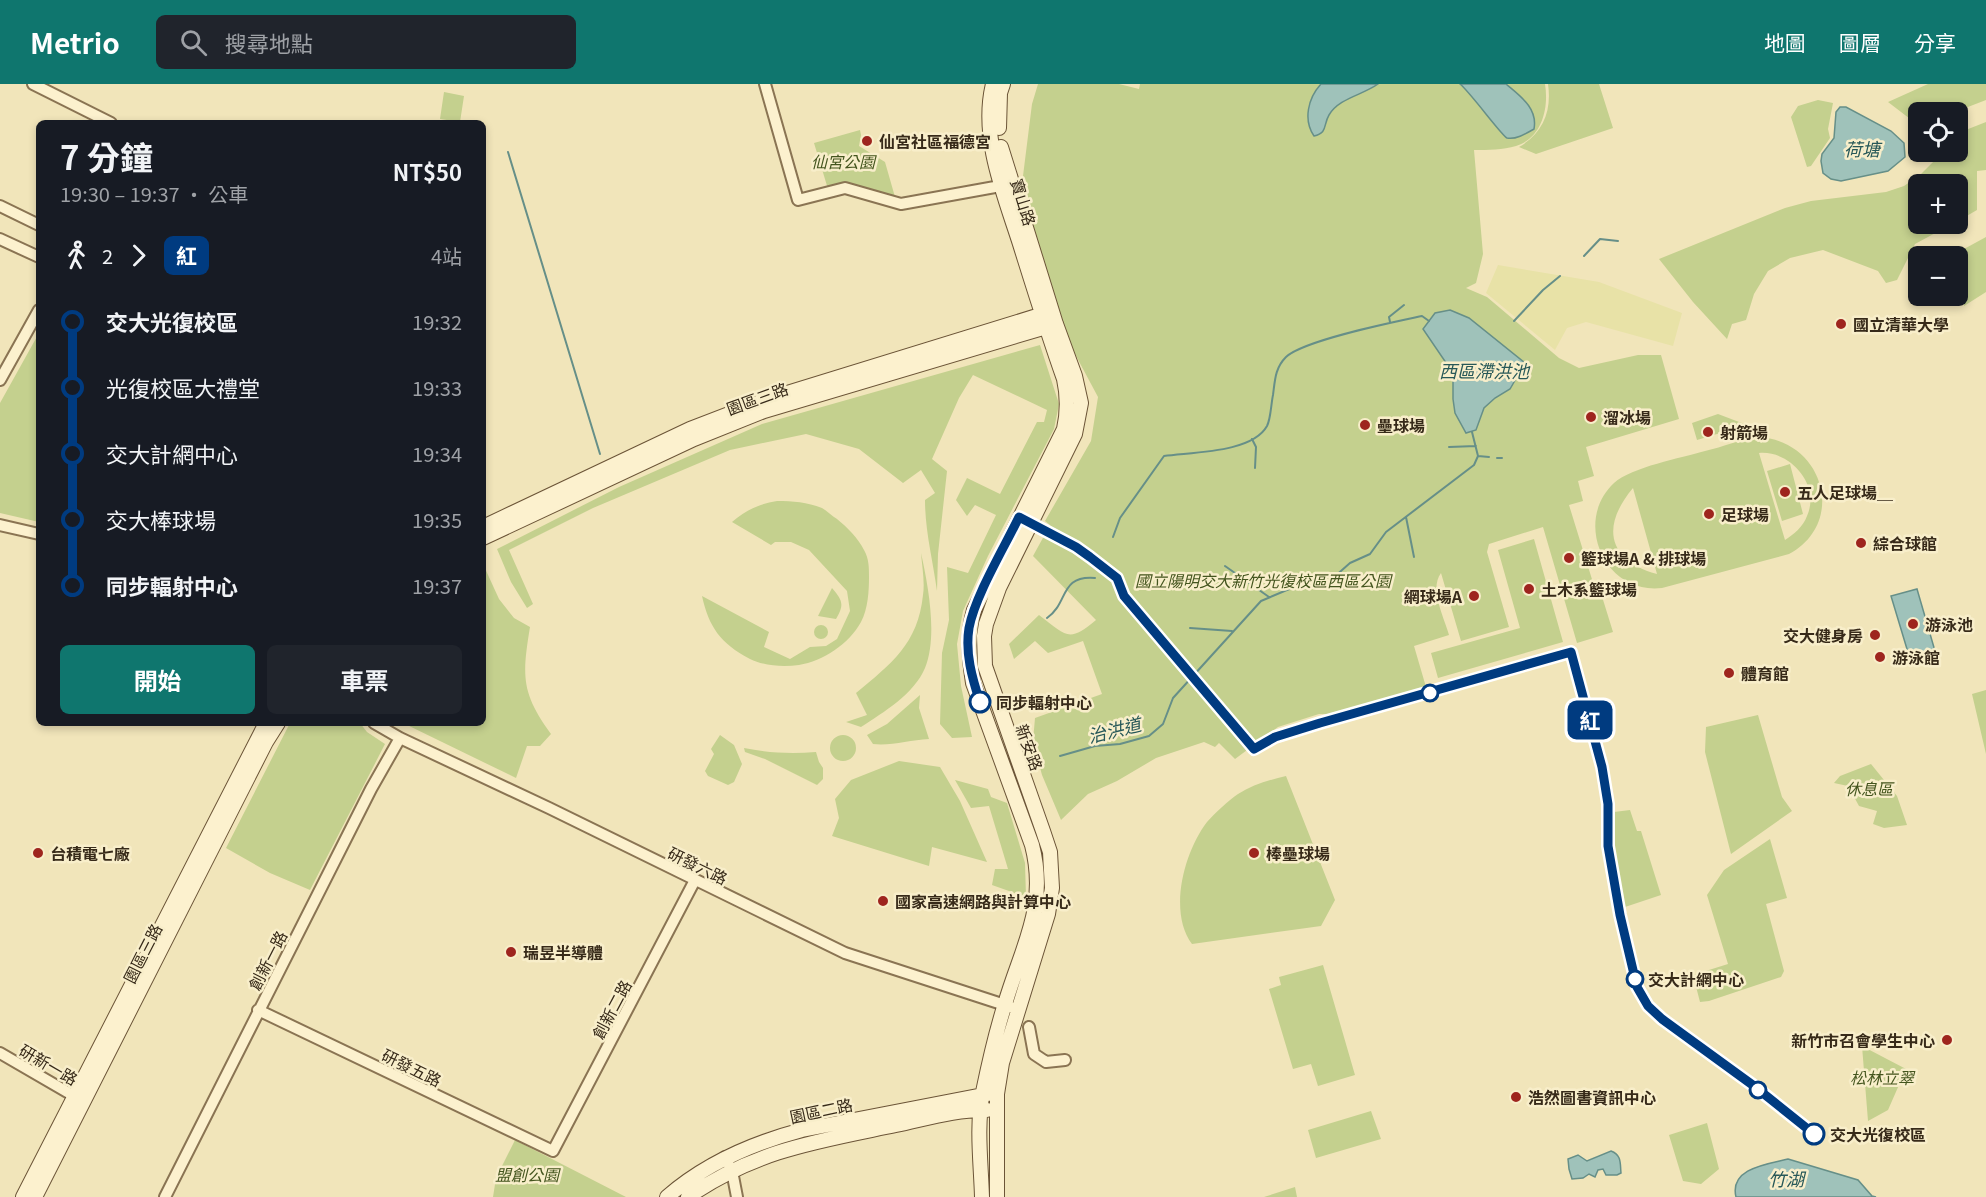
<!DOCTYPE html>
<html lang="zh-TW">
<head>
<meta charset="utf-8">
<style>
  :root { --surface:#171b24; --page:#20242c; --text:#f1f3f6; --muted:#9ea1a6; --accent:#0f766e }
  body { margin:0; font-family:Georgia,"Noto Sans TC",serif; background:var(--page); color:var(--text); height:100vh; display:flex; flex-direction:column; font-size:22px; white-space:nowrap }
  * { box-sizing:border-box; margin:0 }
  p { font-size:20px; color:var(--muted) }
  .icon { flex:none; width:33px; height:33px; fill:none; stroke:currentColor; stroke-width:2; stroke-linecap:round; stroke-linejoin:round }
  .map { position:relative; flex:1; overflow:hidden }
  .details { position:absolute; left:36px; top:36px; width:450px; height:606px; display:flex; flex-direction:column; background:var(--surface); border-radius:9px; box-shadow:0 3px 9px #0003 }
  .details>* { flex:none }
  .badge { padding:0 12px; border-radius:9px; font-size:21px; line-height:39px }
  .fabs { position:absolute; left:1908px; top:18px; display:grid; gap:12px }
  .fabs a { display:grid; place-items:center; width:60px; height:60px; border-radius:9px; background:var(--surface); box-shadow:0 3px 9px #0003; font-size:30px }
  .map>.badge { position:absolute; translate:-50% -50%; box-shadow:0 0 0 3px #fff }
  .legs { display:flex; align-items:center; gap:9px; height:66px; padding:0 24px; font-size:20px }
  .legs p { margin-inline-start:auto }
  .summary { display:flex; align-items:center; justify-content:space-between; height:102px; padding:0 24px }
  h1 { font-size:33px; font-weight:700; line-height:45px }
  .primary-button { display:flex; gap:12px; margin-top:auto; padding:12px 24px }
  .primary-button a { flex:1; height:69px; border-radius:9px; background:var(--accent); color:#fff; font-size:24px; font-weight:700; line-height:69px; text-align:center }
  .primary-button a+a { background:var(--page); color:var(--text) }
  ul { padding:0 24px; list-style:none }
  li { display:flex; align-items:center; gap:21px; height:66px; font-size:22px }
  li i { display:grid; place-items:center; width:9px; height:100%; margin:0 8px; background:currentColor }
  li i::after { content:''; width:15px; height:15px; margin:-8px; border:4px solid; border-radius:50%; background:var(--surface) }
  li p { margin-inline-start:auto }
  li:first-child i { background:linear-gradient(#0000 50%,currentColor 0) }
  li:last-child i { background:linear-gradient(currentColor 50%,#0000 0) }
  header { display:flex; align-items:center; gap:36px; box-sizing:border-box; height:84px; padding:0 30px; background:var(--accent); color:#fff }
  header strong { font-size:28px }
  nav { display:flex; gap:33px; margin-inline-start:auto; font-size:21px }
  .search { width:420px; height:54px; background:var(--page); display:flex; align-items:center; gap:15px; box-sizing:border-box; padding:0 21px; border-radius:9px; color:var(--muted); font-size:22px }
  .map>svg:first-child { display:block }
  .farmland { fill:#e8e2a7 }
  .green { fill:#c4d08e; fill-rule:evenodd }
  .water { fill:#9fc2ba; stroke:#668f88; stroke-width:1.5 }
  .lines { fill:none; stroke-linecap:round; stroke-linejoin:round }
  .stream { stroke:#668f88; stroke-width:2 }
  .street-casing { stroke:#8a7453; stroke-width:14 }
  .secondary-casing { stroke:#6b5437; stroke-width:16 }
  .street { stroke:#fcf1ce; stroke-width:10 }
  .secondary { stroke:#fcf1ce; stroke-width:14 }
  .line-1-casing { stroke:#fff; stroke-width:14 }
  .line-1 { stroke:#003b80; stroke-width:9 }
  .poi-dot { fill:#9e251e; stroke:#f8eeca; stroke-width:2 }
  .stop-1-dot { fill:#fff; stroke:#003b80; stroke-width:3 }
  .labels { text-anchor:middle; dominant-baseline:central; stroke-width:5; stroke-linejoin:round; paint-order:stroke }
  .poi-label { font-size:16px; font-weight:bold; fill:#372a19; stroke:#f8eeca; text-anchor:start }
  .park-label { font-size:16px; font-style:italic; fill:#44551e; stroke:#f8eeca }
  .street-label { font-size:16px; fill:#372a19; stroke:#f8eeca }
  .stop-label { font-size:16px; font-weight:bold; fill:#372a19; stroke:#f8eeca; text-anchor:start }
  .water-label { font-size:18px; font-style:italic; fill:#275858; stroke:#f8eeca }
</style>
</head>
<body>
<header>
<strong>Metrio</strong>
<div class="search"><svg class="icon" aria-label="search" viewBox="0 0 24 24"><circle cx="10" cy="10" r="6"/><path d="M15 15l6 6"/></svg>搜尋地點</div>
<nav><a>地圖</a><a>圖層</a><a>分享</a></nav>
</header>
<div class="map">
<svg width="1986" height="1113" viewBox="0 0 1986 1113">
  <rect width="100%" height="100%" fill="#f1e5ba"/>
  <path class="farmland" d="M 1498,181 L 1599,198 L 1682,229 L 1673,262 L 1586,238 L 1567,244 L 1555,266 L 1486,209 Z"/>
  <path class="green" d="M 1038,0 L 1119,0 L 1139,5 L 1140,0 L 1545,0 C 1549,24 1542,54 1516,62 C 1503,66 1488,66 1474,66 L 1483,170 L 1476,199 L 1466,204 L 1487,213 L 1559,274 L 1579,284 L 1638,271 L 1661,271 L 1679,335 L 1586,363 L 1594,392 L 1578,397 L 1583,417 L 1569,421 L 1595,505 L 1600,506 L 1613,548 L 1577,559 L 1543,443 L 1489,460 L 1487,468 L 1509,543 L 1461,557 L 1441,489 C 1429,505 1444,533 1449,551 L 1414,562 L 1426,603 L 1338,630 L 1319,630 L 1278,643 L 1235,675 L 1219,659 L 1215,663 L 1204,658 L 1156,674 L 1117,697 L 1088,710 L 1061,736 L 1042,691 L 1033,657 L 1035,634 L 1102,610 L 1083,557 L 1048,569 L 1035,557 L 1014,575 L 1009,560 L 1039,531 C 1066,551 1068,560 1096,536 L 1033,472 L 1050,441 L 1045,437 L 1091,357 L 1098,313 L 1067,255 L 1021,108 L 1032,20 Z
    M 1548,0 L 1599,0 L 1613,44 L 1536,70 L 1519,63 C 1543,49 1552,27 1548,0 Z
    M 1928,0 L 1986,0 L 1986,16 L 1955,28 L 1918,28 L 1918,41 L 1888,18 Z
    M 444,8 L 464,12 L 460,38 L 440,35 Z
    M 1818,16 L 1833,19 L 1828,45 L 1830,54 L 1811,82 L 1807,83 L 1791,33 L 1798,22 Z
    M 1986,38 L 1986,86 L 1977,87 L 1977,126 L 1958,137 L 1958,100 L 1918,100 L 1918,140 L 1952,140 L 1915,160 L 1897,196 L 1886,199 L 1878,187 L 1823,166 L 1790,174 L 1768,187 L 1754,210 L 1746,236 L 1732,240 L 1727,255 L 1693,218 L 1659,175 L 1785,124 L 1811,117 L 1886,108 L 1904,102 L 1920,91 L 1935,76 L 1937,68 L 1958,68 L 1958,49 Z
    M 860,46 L 861,51 L 859,62 L 885,78 L 895,113 L 828,105 L 814,59 Z
    M 1986,153 L 1986,208 L 1964,222 L 1964,189 L 1958,179 L 1958,172 L 1953,171 Z
    M 39,249 L 39,438 L 0,429 L 0,319 Z
    M 1040,261 L 1059,320 L 1054,345 L 988,472 L 963,527 L 957,560 L 961,602 L 972,653 L 952,654 L 940,640 L 942,569 L 949,536 L 947,483 L 968,489 L 996,431 L 975,421 L 967,432 L 956,416 L 967,394 L 1000,410 L 1037,338 L 1044,338 L 1047,326 L 973,291 L 959,314 L 932,375 L 947,387 L 938,470 L 937,507 C 933,477 925,447 925,416 L 935,409 L 921,386 L 903,399 L 859,365 L 806,350 L 730,366 L 593,424 L 509,466 L 533,520 L 527,524 L 511,498 L 497,465 L 619,403 L 762,340 Z
    M 1718,330 L 1747,341 L 1697,356 L 1692,339 Z
    M 1759,353 C 1824,357 1847,439 1789,470 L 1662,504 C 1604,511 1573,437 1614,399 C 1632,383 1681,374 1705,367 C 1723,363 1741,355 1759,353 ZM 1759,369 C 1790,366 1821,401 1807,432 C 1803,443 1794,450 1785,456 ZM 1633,404 L 1657,490 C 1607,476 1601,442 1633,404 Z
    M 1790,380 L 1803,430 L 1782,437 L 1767,387 Z
    M 777,417 C 793,417 807,418 822,424 C 827,427 832,432 837,435 C 847,443 858,454 864,466 C 869,475 869,483 869,493 C 869,507 868,525 861,538 C 849,560 823,577 799,581 C 783,583 764,582 750,575 C 720,559 709,543 702,512 L 769,548 L 764,563 L 790,575 L 810,563 L 826,562 L 837,555 L 850,527 L 847,507 L 809,466 L 791,458 L 775,458 L 771,461 L 732,438 C 746,426 759,420 777,417 Z
    M 1534,455 L 1563,558 L 1438,594 L 1431,569 L 1520,544 L 1498,466 Z
    M 921,469 C 928,501 938,552 925,584 C 914,610 884,628 861,643 L 846,638 L 867,631 L 856,609 C 891,580 918,560 923,511 C 925,498 922,482 921,469 Z
    M 483,480 L 499,515 L 514,534 L 530,543 C 522,592 521,609 551,650 L 540,662 L 527,662 L 516,694 L 403,639 L 483,639 Z
    M 832,504 C 842,516 845,520 836,535 L 818,532 Z
    M814 548a7 7 0 1 1 14 0a7 7 0 1 1-14 0Z
    M 1986,606 L 1986,670 L 1972,610 Z
    M 920,611 L 919,624 L 929,655 C 910,656 891,662 873,660 L 867,651 L 887,640 Z
    M 1758,631 L 1782,713 L 1792,727 L 1731,770 L 1705,668 L 1706,643 Z
    M 290,639 L 360,639 L 367,648 L 385,660 L 310,806 L 270,789 L 226,764 Z
    M830 664a13 13 0 1 1 26 0a13 13 0 1 1-26 0Z
    M 720,651 L 734,661 L 742,680 L 734,698 L 728,701 L 708,692 L 705,687 L 714,670 L 711,665 Z
    M 744,664 C 769,669 791,670 816,668 L 819,678 L 823,684 L 823,695 L 817,701 L 765,675 L 745,668 Z
    M 899,677 L 940,683 L 960,717 L 987,778 L 932,763 L 929,782 L 832,752 L 839,734 L 835,715 L 851,696 Z
    M 1871,680 L 1897,712 L 1907,741 L 1884,744 L 1873,740 L 1877,727 L 1859,722 L 1848,702 L 1834,699 L 1840,692 Z
    M 1286,692 L 1335,816 L 1321,842 L 1192,860 C 1168,828 1184,768 1207,738 C 1215,729 1228,717 1238,710 C 1252,701 1269,696 1286,692 Z
    M 955,696 L 988,705 L 991,713 L 1007,719 L 1025,779 L 1026,813 L 992,801 L 995,785 L 1008,785 L 989,722 L 971,724 Z
    M 1630,726 L 1637,747 L 1641,747 L 1661,811 L 1625,823 L 1615,771 L 1614,728 Z
    M 1770,755 L 1787,814 L 1766,820 L 1784,887 L 1781,893 L 1709,917 L 1700,918 L 1693,891 L 1728,880 L 1707,811 L 1724,786 Z
    M 1323,881 L 1355,991 L 1318,1002 L 1311,980 L 1293,985 L 1269,905 L 1281,901 L 1279,893 Z
    M 1862,962 L 1906,985 L 1888,1026 L 1868,1037 Z
    M 1371,1027 L 1381,1055 L 1316,1074 L 1308,1046 Z
    M 1707,1039 L 1719,1085 L 1701,1100 L 1683,1097 L 1669,1051 Z
    M 515,1056 L 626,1113 L 493,1113 L 496,1094 Z
    M 1295,1103 L 1297,1113 L 1264,1113 Z"/>
  <path class="water" d="M 1321,0 L 1378,0 C 1363,11 1339,14 1329,31 C 1323,41 1328,49 1314,52 C 1303,36 1308,14 1321,0 Z
    M 1460,0 L 1506,0 C 1520,12 1538,24 1534,45 C 1527,49 1516,56 1507,54 C 1502,52 1470,8 1460,0 Z
    M 1840,23 L 1846,23 L 1891,47 L 1904,59 L 1905,73 L 1888,87 L 1841,97 L 1831,95 L 1823,89 L 1821,77 L 1822,70 L 1834,54 L 1836,28 Z
    M 1450,226 L 1469,234 L 1525,279 L 1510,305 L 1495,314 L 1484,324 L 1476,346 L 1466,349 L 1455,329 L 1453,315 L 1453,289 L 1423,245 L 1435,229 Z
    M 1917,505 L 1935,567 L 1910,575 L 1891,512 Z
    M 1611,1067 C 1622,1071 1620,1080 1621,1089 L 1617,1091 L 1606,1091 L 1603,1085 L 1598,1086 L 1595,1093 L 1589,1090 L 1583,1094 L 1572,1095 L 1569,1085 L 1568,1075 L 1578,1071 L 1587,1077 Z
    M 1788,1075 L 1858,1096 L 1872,1112 L 1876,1113 L 1736,1113 C 1729,1084 1768,1080 1788,1075 Z"/>
  <g class="lines">
    <path class="stream" d="M 508,68 L 600,370
      M 1584,172 L 1600,155 L 1618,157
      M 1514,237 L 1543,206 L 1560,192
      M 1390,238 L 1389,233 L 1404,221
      M 1252,355 L 1256,363 L 1255,384
      M 1449,363 L 1476,362
      M 1478,372 L 1489,373
      M 1497,374 L 1502,374
      M 1406,433 L 1414,473
      M 1113,453 L 1120,434 L 1164,372 C 1192,368 1252,369 1267,342 C 1271,334 1271,320 1273,311 C 1275,296 1275,284 1286,273 C 1304,256 1394,238 1422,232 L 1429,237
      M 1225,482 L 1269,513
      M 1047,534 C 1069,519 1059,491 1095,494
      M 1190,544 L 1232,547
      M 1060,672 L 1095,662 L 1120,660 L 1149,652 L 1163,640 L 1173,614 L 1261,517 L 1294,503 L 1324,502 L 1350,479 L 1370,470 L 1386,448 L 1474,381 L 1478,372 L 1472,348"/>
    <defs>
      <path id="street" d="M 33,0 L 111,39
        M 765,0 L 798,116 L 845,104 L 901,120 L 1006,101
        M 0,122 L 39,141
        M 0,155 L 39,173
        M 0,296 L 39,226
        M 0,441 L 39,450
        M 374,639 L 400,654 L 549,724 L 845,869 L 1011,923
        M 258,926 L 553,1067 L 695,796
        M 1029,943 L 1034,970 L 1046,978 L 1065,976
        M 0,969 L 81,1016
        M 725,1073 L 732,1087 L 737,1113
        M 165,1113 L 371,705 L 400,654"/>
      <path id="secondary" d="M 999,44 L 1000,9 L 1003,0
        M 483,443 L 690,345 L 768,315 L 1050,228
        M 483,454 L 694,355 L 764,327 L 1053,241
        M 23,1113 L 266,639
        M 35,1113 L 266,658 L 278,639
        M 667,1113 C 706,1079 753,1059 802,1046 L 988,1010
        M 688,1113 C 755,1066 819,1057 896,1041 C 925,1035 957,1025 987,1026
        M 982,1113 C 981,1079 976,1042 983,1008 C 989,979 996,948 1005,920 C 1022,862 1048,823 1032,761 L 973,599 C 969,573 967,551 974,526 L 1064,345 C 1068,327 1068,313 1064,295 C 1048,250 1034,205 1020,160 C 1004,110 980,53 993,0
        M 997,1113 L 997,1010 L 1002,979 L 1048,830 L 1052,804 L 1050,768 L 1043,747 L 985,582 L 984,552 L 986,540 L 999,504 L 1075,350 L 1081,319 L 1075,292 L 1056,240 L 1001,63"/>
    </defs>
    <use href="#street" class="street-casing"/>
    <use href="#secondary" class="secondary-casing"/>
    <use href="#street" class="street"/>
    <use href="#secondary" class="secondary"/>
  </g>
  <g class="lines">
    <defs>
      <path id="line-1" d="M 980,618 C 972,594 965,569 969,544 C 975,512 1004,464 1019,433 L 1076,463 L 1090,473 L 1117,494 L 1124,512 L 1254,665 L 1275,653 L 1320,639 L 1571,568 L 1602,683 L 1608,720 L 1608,762 L 1620,831 L 1637,903 L 1648,922 L 1662,935 L 1754,1002 L 1814,1050"/>
    </defs>
    <use href="#line-1" class="line-1-casing"/>
    <use href="#line-1" class="line-1"/>
  </g>
  <g class="poi-dot">
    <circle cx="867" cy="57" r="6"/>
    <circle cx="1841" cy="240" r="6"/>
    <circle cx="1591" cy="333" r="6"/>
    <circle cx="1365" cy="341" r="6"/>
    <circle cx="1708" cy="348" r="6"/>
    <circle cx="1785" cy="408" r="6"/>
    <circle cx="1709" cy="430" r="6"/>
    <circle cx="1861" cy="459" r="6"/>
    <circle cx="1569" cy="474" r="6"/>
    <circle cx="1529" cy="505" r="6"/>
    <circle cx="1474" cy="512" r="6"/>
    <circle cx="1913" cy="540" r="6"/>
    <circle cx="1875" cy="551" r="6"/>
    <circle cx="1880" cy="573" r="6"/>
    <circle cx="1729" cy="589" r="6"/>
    <circle cx="38" cy="769" r="6"/>
    <circle cx="1254" cy="769" r="6"/>
    <circle cx="883" cy="817" r="6"/>
    <circle cx="511" cy="868" r="6"/>
    <circle cx="1947" cy="956" r="6"/>
    <circle cx="1516" cy="1013" r="6"/>
  </g>
  <g class="stop-1-dot">
    <circle cx="1430" cy="609" r="8"/>
    <circle cx="980" cy="618" r="10"/>
    <circle cx="1635" cy="895" r="8"/>
    <circle cx="1758" cy="1006" r="8"/>
    <circle cx="1814" cy="1050" r="10"/>
  </g>
  <g class="labels">
    <g class="poi-label">
      <text x="879" y="57">仙宮社區福德宮</text>
      <text x="1853" y="240">國立清華大學</text>
      <text x="1603" y="333">溜冰場</text>
      <text x="1377" y="341">壘球場</text>
      <text x="1720" y="348">射箭場</text>
      <text x="1797" y="408">五人足球場＿</text>
      <text x="1721" y="430">足球場</text>
      <text x="1873" y="459">綜合球館</text>
      <text x="1581" y="474">籃球場A &amp; 排球場</text>
      <text x="1541" y="505">土木系籃球場</text>
      <text x="1462" y="512" text-anchor="end">網球場A</text>
      <text x="1925" y="540">游泳池</text>
      <text x="1863" y="551" text-anchor="end">交大健身房</text>
      <text x="1892" y="573">游泳館</text>
      <text x="1741" y="589">體育館</text>
      <text x="50" y="769">台積電七廠</text>
      <text x="1266" y="769">棒壘球場</text>
      <text x="895" y="817">國家高速網路與計算中心</text>
      <text x="523" y="868">瑞昱半導體</text>
      <text x="1935" y="956" text-anchor="end">新竹市召會學生中心</text>
      <text x="1528" y="1013">浩然圖書資訊中心</text>
    </g>
    <g class="park-label">
      <text x="843" y="77">仙宮公園</text>
      <text x="1263" y="496">國立陽明交大新竹光復校區西區公園</text>
      <text x="1869" y="704">休息區</text>
      <text x="1882" y="993">松林立翠</text>
      <text x="527" y="1090">盟創公園</text>
    </g>
    <g class="street-label">
      <text transform="translate(1024 118) rotate(73)">寶山路</text>
      <text transform="translate(757 314) rotate(-20)">園區三路</text>
      <text transform="translate(1030 663) rotate(70)">新安路</text>
      <text transform="translate(698 781) rotate(26)">研發六路</text>
      <text transform="translate(142 869) rotate(-63)">園區三路</text>
      <text transform="translate(267 876) rotate(-63)">創新一路</text>
      <text transform="translate(611 925) rotate(-62)">創新二路</text>
      <text transform="translate(49 980) rotate(30)">研新一路</text>
      <text transform="translate(412 983) rotate(26)">研發五路</text>
      <text transform="translate(821 1026) rotate(-12)">園區二路</text>
    </g>
    <g class="stop-label">
      <text x="996" y="618">同步輻射中心</text>
      <text x="1648" y="895">交大計網中心</text>
      <text x="1830" y="1050">交大光復校區</text>
    </g>
    <g class="water-label">
      <text x="1862" y="64">荷塘</text>
      <text x="1484" y="286">西區滯洪池</text>
      <text transform="translate(1114 645) rotate(-14)">治洪道</text>
      <text x="1786" y="1094">竹湖</text>
    </g>
  </g>
</svg>
<div class="fabs">
<a><svg class="icon" aria-label="locate" viewBox="0 0 24 24"><circle cx="12" cy="12" r="6"/><path d="M12 2v4M12 18v4M2 12h4M18 12h4"/></svg></a>
<a>+</a>
<a>−</a>
</div>
<b class="badge" style="left:1590px;top:636px;background:#003b80;color:#fff">紅</b>
<section class="details">
<div class="summary"><div><h1>7 分鐘</h1><p>19:30 – 19:37 · 公車</p></div><b>NT$50</b></div>
<div class="legs"><svg class="icon" aria-label="walk" viewBox="0 0 24 24"><circle cx="13" cy="4" r="2"/><path d="M13 8l-2 6 4 7M11 14l-3 7M7 12l3-4h3l4 4"/></svg>2<svg class="icon" aria-label="forward" viewBox="0 0 24 24"><path d="M9 5l7 7-7 7"/></svg><b class="badge" style="background:#003b80;color:#fff">紅</b><p>4站</p></div>
<ul>
<li><i style="color:#003b80"></i><b>交大光復校區</b><p>19:32</p></li>
<li><i style="color:#003b80"></i><span>光復校區大禮堂</span><p>19:33</p></li>
<li><i style="color:#003b80"></i><span>交大計網中心</span><p>19:34</p></li>
<li><i style="color:#003b80"></i><span>交大棒球場</span><p>19:35</p></li>
<li><i style="color:#003b80"></i><b>同步輻射中心</b><p>19:37</p></li>
</ul>
<div class="primary-button"><a>開始</a><a>車票</a></div>
</section>
</div>
</body>
</html>
